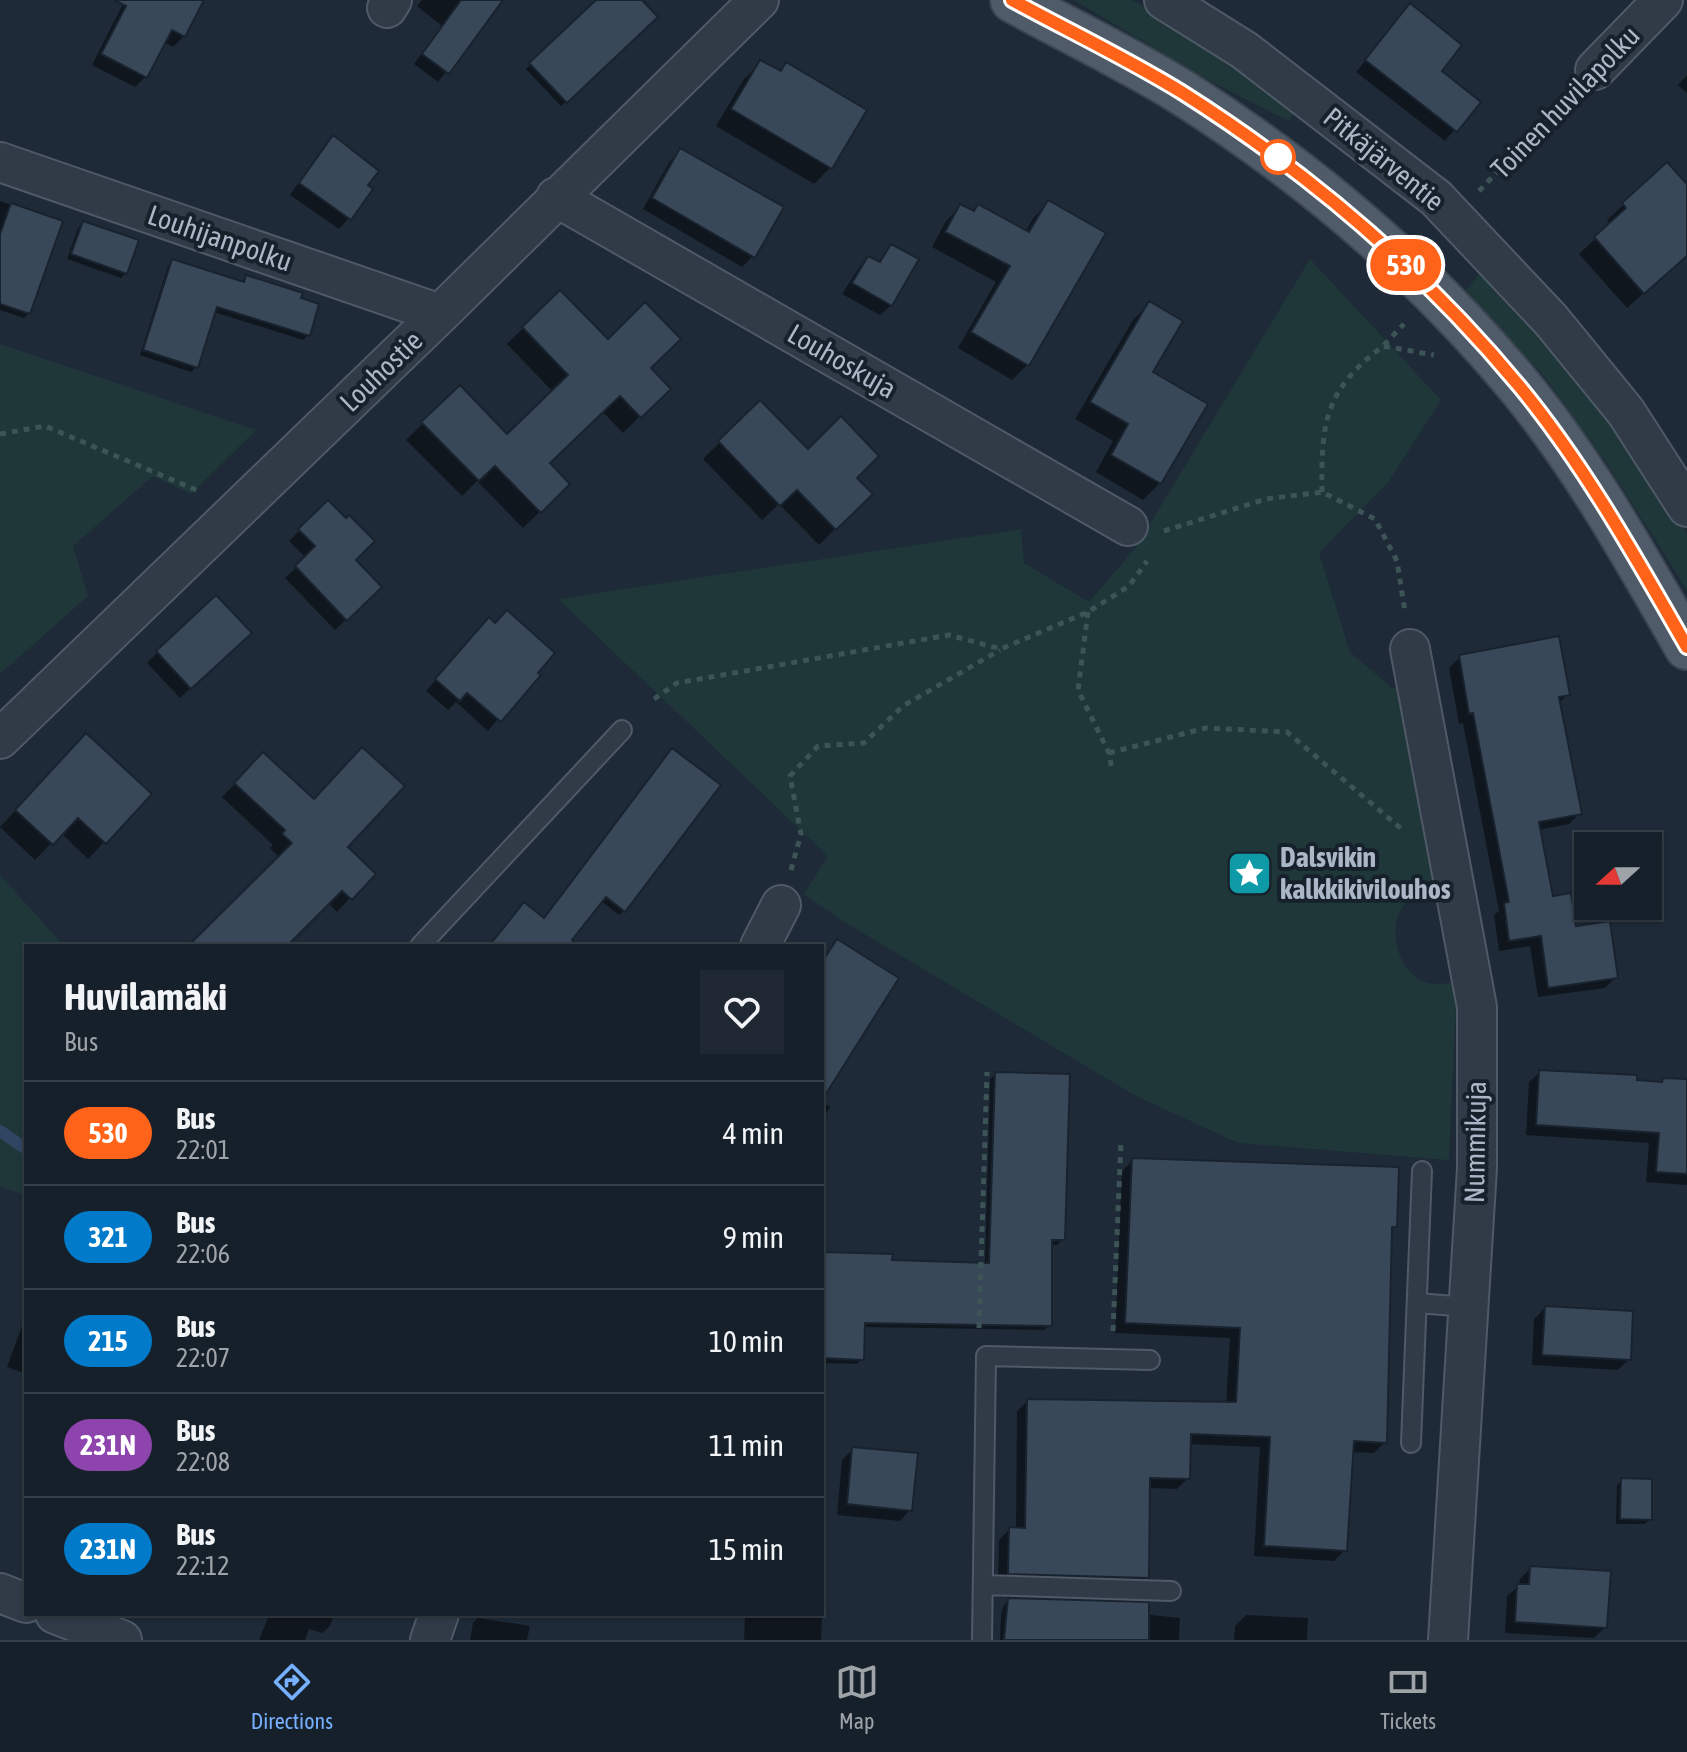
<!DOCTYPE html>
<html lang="en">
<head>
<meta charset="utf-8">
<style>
  :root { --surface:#16202a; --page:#1f2832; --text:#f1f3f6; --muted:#9ea3a8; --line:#353e47; --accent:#76b0ff }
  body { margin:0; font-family:"Asap Condensed",sans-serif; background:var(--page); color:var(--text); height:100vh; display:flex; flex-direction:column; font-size:30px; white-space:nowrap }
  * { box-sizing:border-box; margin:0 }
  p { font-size:26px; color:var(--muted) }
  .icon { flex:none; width:44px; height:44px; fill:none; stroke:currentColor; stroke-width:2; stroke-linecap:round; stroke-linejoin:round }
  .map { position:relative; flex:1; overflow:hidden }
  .details { position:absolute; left:24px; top:944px; width:800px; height:672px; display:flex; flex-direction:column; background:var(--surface); border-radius:0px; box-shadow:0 2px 6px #0004,0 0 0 2px var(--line) }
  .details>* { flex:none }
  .badge { padding:0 16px; border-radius:26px; font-size:28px; line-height:52px }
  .needle { width:52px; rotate:249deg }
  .buttons { position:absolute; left:1574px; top:832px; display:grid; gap:16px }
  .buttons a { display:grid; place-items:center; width:88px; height:88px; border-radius:0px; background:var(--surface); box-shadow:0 2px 6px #0004,0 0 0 2px var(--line); font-size:40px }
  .map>.badge { position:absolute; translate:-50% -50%; box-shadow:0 0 0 4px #fff }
  .round { display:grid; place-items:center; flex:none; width:84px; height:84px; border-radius:0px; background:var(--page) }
  .overview { display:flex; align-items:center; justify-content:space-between; height:136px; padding:0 40px }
  h1 { font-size:38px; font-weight:700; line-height:60px }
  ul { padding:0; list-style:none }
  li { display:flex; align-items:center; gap:24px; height:104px; padding:0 40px; border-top:2px solid var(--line) }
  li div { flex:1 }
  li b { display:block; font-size:30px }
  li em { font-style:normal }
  li .badge { min-width:88px; font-weight:700; text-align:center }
  .tabs { display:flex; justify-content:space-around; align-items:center; height:112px; border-top:2px solid var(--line); background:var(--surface); font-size:22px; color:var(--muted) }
  .tabs a { display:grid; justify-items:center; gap:4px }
  .tabs .current { color:var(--accent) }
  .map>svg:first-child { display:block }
  .green { fill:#1f3739 }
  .shadow { fill:#0007 }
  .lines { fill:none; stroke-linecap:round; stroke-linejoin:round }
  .stream { stroke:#2f4561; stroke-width:12 }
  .building { fill:#394859; stroke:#19232f; stroke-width:2 }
  .service-casing { stroke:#4f5967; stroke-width:22 }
  .minor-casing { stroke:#4f5967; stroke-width:42 }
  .primary-casing { stroke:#3b4552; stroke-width:48 }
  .path { stroke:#3d5456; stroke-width:5; stroke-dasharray:6 6; stroke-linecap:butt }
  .service { stroke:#313b48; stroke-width:18 }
  .minor { stroke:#313b48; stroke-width:38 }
  .primary { stroke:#4f5b69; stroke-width:44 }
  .line-casing { stroke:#fff; stroke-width:18 }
  .line { stroke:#ff6319; stroke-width:12 }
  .stop-dot { fill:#fff; stroke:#ff6319; stroke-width:4 }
  .labels { text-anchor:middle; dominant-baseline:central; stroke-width:8; stroke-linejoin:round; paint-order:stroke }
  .street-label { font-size:28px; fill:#abb6c6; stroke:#17212c }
  .poi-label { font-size:28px; font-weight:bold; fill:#abb6c6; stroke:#17212c; text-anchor:start }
</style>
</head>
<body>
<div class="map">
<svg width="1687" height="1640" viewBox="0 0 1687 1640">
  <rect width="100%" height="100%" fill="#1e2a38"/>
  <path class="green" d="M 1074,0 L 1132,0 L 1233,59 L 1299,107 L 1289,121 L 1202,77 Z
    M 1310,259 L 1441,400 L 1389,481 L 1319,553 L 1350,652 L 1392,688 L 1405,688 L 1442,890 C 1433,892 1420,893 1412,898 C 1383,916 1395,972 1425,982 C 1435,986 1447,983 1457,982 L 1449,1160 L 1238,1143 L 1136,1096 L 841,920 L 804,894 L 828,856 L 558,599 L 1021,529 L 1024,563 L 1089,602 L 1136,547 Z
    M 1485,268 L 1602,403 L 1661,489 L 1687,533 L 1687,590 L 1609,467 L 1544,376 L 1464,292 Z
    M 0,344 L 256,430 L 191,494 L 153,476 L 73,546 L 88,596 L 0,674 Z
    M 0,875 L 64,946 L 26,946 L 26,1196 L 0,1186 Z"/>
  <path class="shadow" d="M 129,0 L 199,0 L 184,36 L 173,47 L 164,42 L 146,76 L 135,87 L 92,65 L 122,6 Z
    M 422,0 L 501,0 L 438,82 L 414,64 L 442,26 L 417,6 Z
    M 598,0 L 639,0 L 655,17 L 561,106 L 526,69 Z
    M 1410,6 L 1439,71 L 1478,102 L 1445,141 L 1356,72 Z
    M 761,62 L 779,73 L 787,65 L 865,111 L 830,168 L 814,184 L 716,126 L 744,79 Z
    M 1687,75 L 1687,93 L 1678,85 Z
    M 333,138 L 366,185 L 349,218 L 339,229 L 290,195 L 322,149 Z
    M 680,151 L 753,256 L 742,267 L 643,209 L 670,161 Z
    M 1667,165 L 1687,187 L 1687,254 L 1627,308 L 1579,254 L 1610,225 L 1607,220 Z
    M 0,201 L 60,222 L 29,313 L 24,318 L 0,310 Z
    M 1049,202 L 1027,365 L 1012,380 L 958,348 L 996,282 L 932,247 L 946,221 L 961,206 L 972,212 L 978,206 L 1025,232 L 1034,217 Z
    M 83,223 L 126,273 L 121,278 L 67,259 L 78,228 Z
    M 891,246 L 891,305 L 880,315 L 842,294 L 858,269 L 868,258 L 877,263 Z
    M 173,262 L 241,283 L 247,278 L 299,299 L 308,335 L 303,340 L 214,312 L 196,367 L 191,372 L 140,355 L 168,266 Z
    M 560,292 L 608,342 L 648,369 L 668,389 L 623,433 L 602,411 L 548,464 L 568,484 L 523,528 L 477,481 L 462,496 L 406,440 L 460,387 L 507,437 L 553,392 L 507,344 Z
    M 1149,304 L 1151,373 L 1205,405 L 1160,483 L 1143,500 L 1096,472 L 1113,441 L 1075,419 L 1133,320 Z
    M 760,403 L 808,452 L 854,478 L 870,494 L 819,545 L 779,504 L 762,520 L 703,459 Z
    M 328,502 L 353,560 L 379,587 L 335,630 L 285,578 L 306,558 L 289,541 Z
    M 479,631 L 535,673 L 488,731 L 456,702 L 448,710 L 426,691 Z
    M 238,643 L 180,698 L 147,663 L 158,652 Z
    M 1460,657 L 1568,694 L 1558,704 L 1580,813 L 1569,824 L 1538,830 L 1552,898 L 1616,977 L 1605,988 L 1538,997 L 1530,946 L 1499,951 L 1494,915 L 1499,911 L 1463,723 L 1459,724 L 1449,668 Z
    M 70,752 L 104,842 L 88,859 L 61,833 L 35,860 L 0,827 Z
    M 263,755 L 345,847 L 350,898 L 337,912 L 328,903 L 284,946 L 191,946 L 280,858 L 270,848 L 273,845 L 222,797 Z
    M 667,755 L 624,911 L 619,915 L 601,901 L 565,946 L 490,946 L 543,920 Z
    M 1540,1072 L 1687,1086 L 1687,1185 L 1646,1182 L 1649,1143 L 1526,1135 L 1529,1082 Z
    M 996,1074 L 1063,1239 L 1057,1245 L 1050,1245 L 1050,1325 L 1044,1330 L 863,1327 L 862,1359 L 857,1364 L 822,1363 L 822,1254 L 890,1262 L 985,1264 L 990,1079 Z
    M 822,1102 L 830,1107 L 822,1120 Z
    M 1133,1160 L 1395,1226 L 1390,1231 L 1385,1442 L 1374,1453 L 1351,1452 L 1345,1550 L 1334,1561 L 1254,1556 L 1260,1447 L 1188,1444 L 1188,1478 L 1177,1489 L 1148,1488 L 1147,1577 L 1136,1588 L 998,1584 L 999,1540 L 1010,1529 L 1016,1529 L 1017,1411 L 1028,1401 L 1226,1404 L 1230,1338 L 1115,1333 L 1122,1171 Z
    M 1545,1308 L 1629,1359 L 1618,1370 L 1532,1365 L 1534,1319 Z
    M 26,1315 L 26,1374 L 7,1367 Z
    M 853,1449 L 910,1510 L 900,1521 L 837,1515 L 842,1460 Z
    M 1622,1480 L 1650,1519 L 1645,1524 L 1616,1524 L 1617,1485 Z
    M 1531,1568 L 1605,1627 L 1594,1638 L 1505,1633 L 1507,1596 L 1519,1586 L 1520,1579 Z
    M 823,1596 L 821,1640 L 744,1640 L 745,1614 L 822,1614 Z
    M 1009,1600 L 1180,1618 L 1179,1640 L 1000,1640 L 1001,1615 L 1004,1605 Z
    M 266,1614 L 334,1614 L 330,1626 L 322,1633 L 309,1629 L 305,1640 L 259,1640 L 269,1615 Z
    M 1246,1615 L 1308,1618 L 1307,1640 L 1234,1640 L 1235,1626 Z
    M 478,1618 L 530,1626 L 527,1640 L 470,1640 L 473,1623 Z"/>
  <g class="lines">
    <path class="stream" d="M 0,1131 L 26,1149"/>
  </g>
  <path class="building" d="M 114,0 L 204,0 L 185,37 L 172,30 L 147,78 L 101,54 L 126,6 Z
    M 461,0 L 503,0 L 449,74 L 422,54 Z
    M 596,0 L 642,0 L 658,17 L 567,103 L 529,63 Z
    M 1410,3 L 1462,45 L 1442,71 L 1481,102 L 1457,132 L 1365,60 Z
    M 760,60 L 781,71 L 786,62 L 867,110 L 832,169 L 731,109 Z
    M 333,135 L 379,171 L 368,185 L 373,189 L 351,220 L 299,183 Z
    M 680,148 L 784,207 L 755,258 L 652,198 Z
    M 1667,162 L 1687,184 L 1687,256 L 1644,294 L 1594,237 L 1626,208 L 1622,203 Z
    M 1048,200 L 1106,233 L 1029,366 L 971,332 L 1010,266 L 945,232 L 960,204 L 974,211 L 978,204 L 1029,232 Z
    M 11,203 L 63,221 L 30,314 L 0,304 L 0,234 Z
    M 83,221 L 139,240 L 127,274 L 71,254 Z
    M 891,244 L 919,259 L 892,306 L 852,283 L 868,256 L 880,262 Z
    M 172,259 L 244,282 L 246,275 L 303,293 L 301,298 L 319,304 L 310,336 L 217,307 L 198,368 L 143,350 Z
    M 560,290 L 608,339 L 645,302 L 681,339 L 651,368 L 671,389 L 641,418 L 620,396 L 550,463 L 570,484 L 541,513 L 495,466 L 479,481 L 421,422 L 460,385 L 507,434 L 568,375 L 522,327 Z
    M 1149,301 L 1183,321 L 1153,372 L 1208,404 L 1161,484 L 1111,455 L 1128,424 L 1090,402 Z
    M 760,400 L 808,449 L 841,416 L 879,456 L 857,478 L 873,494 L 836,530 L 797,490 L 780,506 L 718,441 Z
    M 328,500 L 346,518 L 349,515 L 375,541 L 356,560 L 382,587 L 347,621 L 295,566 L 315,546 L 298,529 Z
    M 216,595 L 252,633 L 191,689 L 156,651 Z
    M 507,610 L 555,653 L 538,673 L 541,675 L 501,722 L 467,693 L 460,701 L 435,679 L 489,617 L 495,623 Z
    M 1559,636 L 1570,695 L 1559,697 L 1582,814 L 1539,822 L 1553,896 L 1571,893 L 1576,926 L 1610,921 L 1618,978 L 1548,988 L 1541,936 L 1509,941 L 1504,903 L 1509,902 L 1473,713 L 1469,714 L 1459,655 Z
    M 86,733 L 152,794 L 106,844 L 78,818 L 53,845 L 15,810 Z
    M 362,747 L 405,786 L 348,847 L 376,874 L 352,900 L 342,891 L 287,946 L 188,946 L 292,843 L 282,834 L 285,830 L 234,783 L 263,752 L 314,799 Z
    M 672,748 L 721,785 L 625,912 L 606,897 L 572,940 L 579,946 L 489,946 L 524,902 L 544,918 Z
    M 837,939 L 899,978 L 822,1100 L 822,962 Z
    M 1539,1070 L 1637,1075 L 1637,1080 L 1662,1082 L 1663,1078 L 1687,1079 L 1687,1174 L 1656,1172 L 1659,1133 L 1536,1125 Z
    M 995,1072 L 1070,1074 L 1065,1240 L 1052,1240 L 1052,1326 L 865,1323 L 864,1360 L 822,1358 L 822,1252 L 893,1254 L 892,1260 L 989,1263 Z
    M 1132,1158 L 1399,1167 L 1397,1227 L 1392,1227 L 1387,1443 L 1354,1441 L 1347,1551 L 1264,1546 L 1270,1437 L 1191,1434 L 1190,1479 L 1150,1478 L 1149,1578 L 1008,1574 L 1009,1527 L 1025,1528 L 1027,1399 L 1236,1402 L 1240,1328 L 1125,1323 Z
    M 1545,1306 L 1633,1311 L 1631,1360 L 1542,1355 Z
    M 852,1447 L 918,1453 L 912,1511 L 847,1504 Z
    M 1621,1478 L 1652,1479 L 1652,1520 L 1620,1519 Z
    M 1530,1566 L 1611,1571 L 1607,1628 L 1515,1622 L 1517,1584 L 1529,1584 Z
    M 1008,1598 L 1149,1602 L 1149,1640 L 1004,1640 Z"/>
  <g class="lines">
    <defs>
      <path id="service" d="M 420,946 L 622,730
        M 1417,1303 L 1468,1307
        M 1411,1443 L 1422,1171
        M 983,1585 L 1171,1591
        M 982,1640 L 986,1356 L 1150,1360"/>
      <path id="minor" d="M 1164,0 L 1244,50 L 1436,198 L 1551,320 L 1626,412 L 1687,507
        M 387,8 L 392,0
        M 1595,70 L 1663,0
        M 0,162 L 440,314
        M 556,197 L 1128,526
        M 1410,649 L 1477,1007 L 1477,1168 L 1448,1640
        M 0,739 L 440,314 L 759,0
        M 760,946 L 781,905
        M 0,1593 L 26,1603
        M 55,1614 L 122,1640
        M 430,1640 L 439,1614"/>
      <path id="primary" d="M 1013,0 C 1069,31 1128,59 1183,93 C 1309,173 1424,271 1520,387 C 1585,466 1636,558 1687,647"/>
    </defs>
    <use href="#service" class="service-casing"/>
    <use href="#minor" class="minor-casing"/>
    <use href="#primary" class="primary-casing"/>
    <path class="path" d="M 1479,191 L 1569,97
      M 1384,345 L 1404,324
      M 0,434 L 45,426 L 201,492
      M 1322,492 C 1321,422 1325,390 1383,346 L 1434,355
      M 1164,531 L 1266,499 L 1322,492 L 1375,519 L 1397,561 L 1405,612
      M 1088,612 L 1078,690 L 1109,753 L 1112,770
      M 654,699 L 677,683 L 949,635 L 1001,649 L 1088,612 L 1129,586 L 1147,561
      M 1109,753 L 1206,728 L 1287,732 L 1404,831
      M 791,870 L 801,834 L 790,776 L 818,746 L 864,743 L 903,706 L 1000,650
      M 979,1328 L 987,1072
      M 1113,1331 L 1121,1141"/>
    <use href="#service" class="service"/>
    <use href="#minor" class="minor"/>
    <use href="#primary" class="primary"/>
  </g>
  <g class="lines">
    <defs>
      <path id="line" d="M 1012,0 C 1069,31 1128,59 1183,93 C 1309,173 1424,271 1520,387 C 1585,466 1636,558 1687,647"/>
    </defs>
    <use href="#line" class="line-casing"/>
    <use href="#line" class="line"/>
  </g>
  <defs>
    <symbol id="sight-square" viewBox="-11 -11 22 22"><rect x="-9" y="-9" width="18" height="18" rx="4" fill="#0f9aa8" stroke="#17212c"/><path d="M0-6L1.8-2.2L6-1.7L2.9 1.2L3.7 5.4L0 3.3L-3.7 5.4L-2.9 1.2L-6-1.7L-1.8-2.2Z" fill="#fff"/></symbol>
  </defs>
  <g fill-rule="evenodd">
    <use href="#sight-square" x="1224" y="848" width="51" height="51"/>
  </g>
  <circle class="stop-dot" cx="1278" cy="157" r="16"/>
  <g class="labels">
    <g class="street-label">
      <text transform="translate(1565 102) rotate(-46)">Toinen huvilapolku</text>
      <text transform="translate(1384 159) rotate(39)">Pitkäjärventie</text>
      <text transform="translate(220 238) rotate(19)">Louhijanpolku</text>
      <text transform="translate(842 361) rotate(30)">Louhoskuja</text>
      <text transform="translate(381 371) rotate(-44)">Louhostie</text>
      <text transform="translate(1475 1142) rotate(-89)">Nummikuja</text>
    </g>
    <g class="poi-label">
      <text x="1280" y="857">Dalsvikin<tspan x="1280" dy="32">kalkkikivilouhos</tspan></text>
    </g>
  </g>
</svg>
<div class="buttons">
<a><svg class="needle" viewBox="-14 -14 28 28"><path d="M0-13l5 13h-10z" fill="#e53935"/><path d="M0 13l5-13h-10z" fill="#9ea3a8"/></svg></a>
</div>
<b class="badge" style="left:1406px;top:265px;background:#ff6319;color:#fff">530</b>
<section class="details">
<div class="overview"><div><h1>Huvilamäki</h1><p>Bus</p></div><a class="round"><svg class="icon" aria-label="heart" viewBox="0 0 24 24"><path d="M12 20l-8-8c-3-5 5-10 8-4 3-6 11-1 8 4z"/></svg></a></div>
<ul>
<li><span class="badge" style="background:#ff6319;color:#fff">530</span><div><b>Bus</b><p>22:01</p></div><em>4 min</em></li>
<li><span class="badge" style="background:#007ac9;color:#fff">321</span><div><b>Bus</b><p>22:06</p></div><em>9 min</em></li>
<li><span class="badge" style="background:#007ac9;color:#fff">215</span><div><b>Bus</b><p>22:07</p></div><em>10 min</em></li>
<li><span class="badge" style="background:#8e44ad;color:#fff">231N</span><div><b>Bus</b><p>22:08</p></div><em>11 min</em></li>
<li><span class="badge" style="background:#007ac9;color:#fff">231N</span><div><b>Bus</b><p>22:12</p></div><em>15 min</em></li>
</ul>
</section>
</div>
<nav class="tabs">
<a class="current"><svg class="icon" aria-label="directions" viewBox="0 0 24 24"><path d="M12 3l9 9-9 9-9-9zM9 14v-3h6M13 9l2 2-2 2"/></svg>Directions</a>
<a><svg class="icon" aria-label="map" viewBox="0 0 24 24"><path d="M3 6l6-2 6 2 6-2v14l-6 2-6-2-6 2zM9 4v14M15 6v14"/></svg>Map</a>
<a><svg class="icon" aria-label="tickets" viewBox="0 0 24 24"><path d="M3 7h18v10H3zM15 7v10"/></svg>Tickets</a>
</nav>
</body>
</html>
